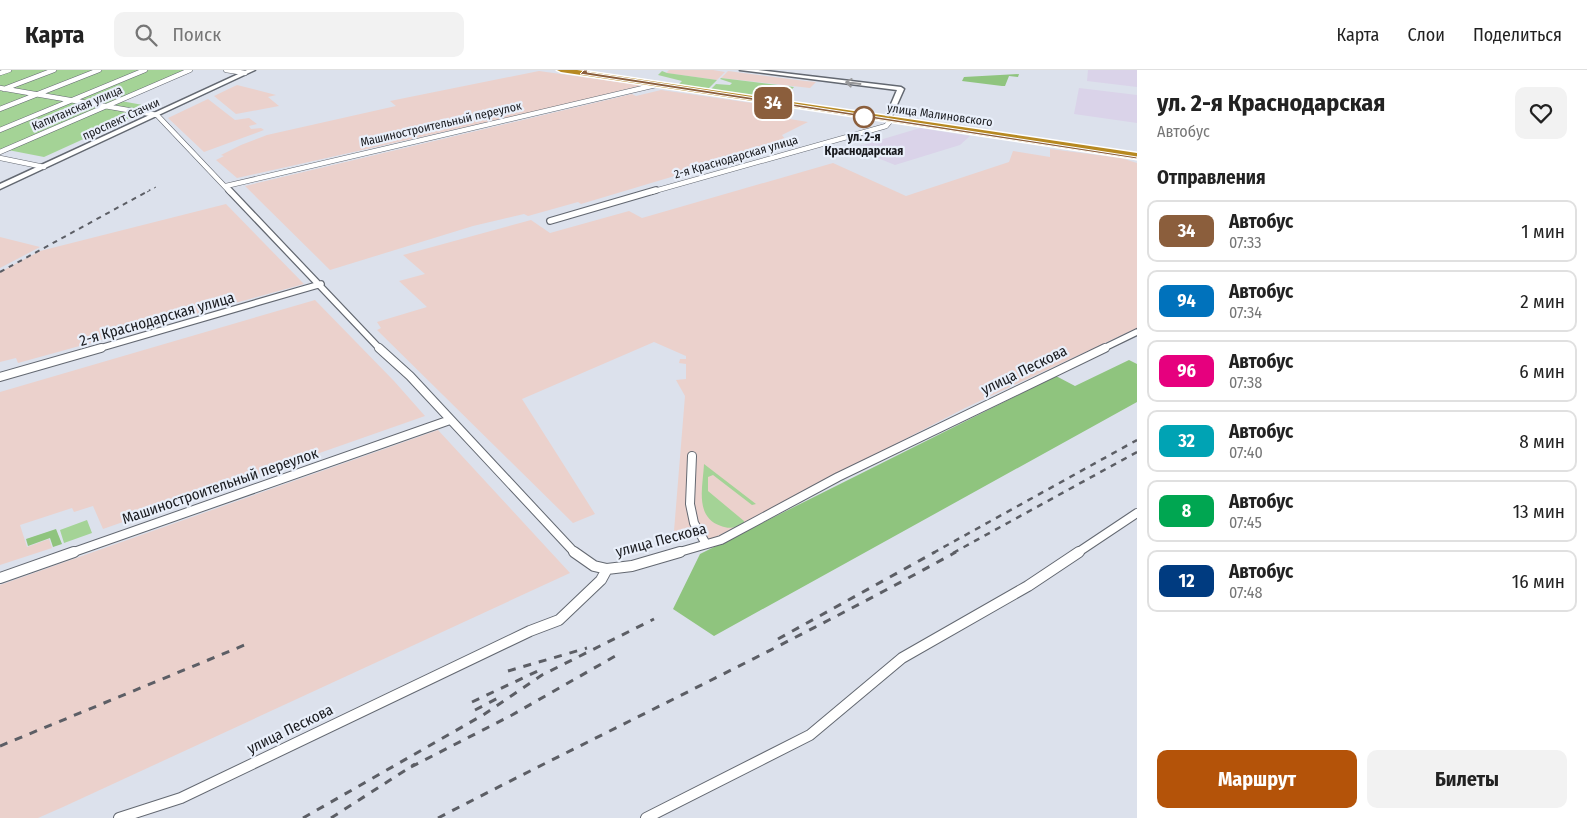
<!DOCTYPE html>
<html lang="ru">
<head>
<meta charset="utf-8">
<style>
  :root { --surface:#fff; --page:#f2f2f2; --text:#222; --muted:#767676; --line:#e0e0e0; --accent:#b45309 }
  body { margin:0; font-family:"Fira Sans Condensed",sans-serif; background:var(--page); color:var(--text); height:100vh; display:flex; flex-direction:column; font-size:19px; white-space:nowrap }
  * { box-sizing:border-box; margin:0 }
  p { font-size:16px; color:var(--muted) }
  .icon { flex:none; width:28px; height:28px; fill:none; stroke:currentColor; stroke-width:2; stroke-linecap:round; stroke-linejoin:round }
  .map { position:relative; flex:1; overflow:hidden }
  .sheet { display:flex; flex-direction:column; background:var(--surface); width:450px }
  .sheet>* { flex:none }
  .badge { padding:0 10px; border-radius:8px; font-size:18px; line-height:32px }
  .map>.badge { position:absolute; translate:-50% -50%; box-shadow:0 0 0 2px #fff }
  h2 { padding:0 20px; font-size:19px; line-height:45px }
  .round { display:grid; place-items:center; flex:none; width:52px; height:52px; border-radius:10px; background:var(--page) }
  .overview { display:flex; align-items:center; justify-content:space-between; height:85px; padding:0 20px }
  h1 { font-size:24px; font-weight:700; line-height:38px }
  .primary-button { display:flex; gap:10px; margin-top:auto; padding:10px 20px }
  .primary-button a { flex:1; height:58px; border-radius:10px; background:var(--accent); color:#fff; font-size:20px; font-weight:700; line-height:58px; text-align:center }
  .primary-button a+a { background:var(--page); color:var(--text) }
  ul { padding:0; list-style:none }
  li { display:flex; align-items:center; gap:15px; height:62px; margin:0 10px 8px; padding:0 10px; border:2px solid var(--line); border-radius:10px }
  li div { flex:1 }
  li b { display:block; font-size:19px }
  li em { font-style:normal }
  li .badge { min-width:55px; font-weight:700; text-align:center }
  header { display:flex; align-items:center; gap:30px; box-sizing:border-box; height:70px; padding:0 25px; background:var(--surface); border-bottom:1px solid var(--line) }
  header strong { font-size:24px }
  nav { display:flex; gap:28px; margin-inline-start:auto; font-size:18px }
  .search { width:350px; height:45px; background:var(--page); display:flex; align-items:center; gap:12px; box-sizing:border-box; padding:0 18px; border-radius:10px; color:var(--muted); font-size:19px }
  main { display:flex; flex:1; min-height:0 }
  .map>svg:first-child { display:block }
  .industrial { fill:#ebd1cc }
  .education { fill:#dad3e9 }
  .green { fill:#a4d396 }
  .forest { fill:#8fc47e }
  .lines { fill:none; stroke-linecap:round; stroke-linejoin:round }
  .street-far3-casing { stroke:#636871; stroke-width:5.5 }
  .street-far2-casing { stroke:#636871; stroke-width:8 }
  .street-far1-casing { stroke:#636871; stroke-width:10 }
  .street-casing { stroke:#636871; stroke-width:12 }
  .secondary-casing { stroke:#636871; stroke-width:3 }
  .highway-casing { stroke:#fff; stroke-width:3 }
  .street-far3 { stroke:#fff; stroke-width:4.5 }
  .street-far2 { stroke:#fff; stroke-width:5.5 }
  .street-far1 { stroke:#fff; stroke-width:8 }
  .street { stroke:#fff; stroke-width:10 }
  .secondary { fill:#fff; fill-rule:evenodd }
  .highway { fill:#b78921; fill-rule:evenodd }
  .rail-far3 { stroke:#5c5e65; stroke-width:1; stroke-dasharray:4 4; stroke-linecap:butt }
  .rail-far2 { stroke:#5c5e65; stroke-width:2; stroke-dasharray:5 5; stroke-linecap:butt }
  .rail-far1 { stroke:#5c5e65; stroke-width:2.5; stroke-dasharray:6 6; stroke-linecap:butt }
  .rail { stroke:#5c5e65; stroke-width:3; stroke-dasharray:8 8; stroke-linecap:butt }
  .oneway { stroke:#98989a }
  .line { fill:#8b5e3c; stroke:#fff }
  .stop-dot { fill:#fff; stroke:#8b5e3c; stroke-width:2.5 }
  .labels { text-anchor:middle; dominant-baseline:central; stroke-width:4.5; stroke-linejoin:round; paint-order:stroke }
  .far-street-label { font-size:12px; fill:#191a1e; stroke:#e9effa }
  .far-stop-label { font-size:12px; font-weight:bold; fill:#191a1e; stroke:#e9effa }
  .street-label { font-size:15px; fill:#191a1e; stroke:#e9effa }
</style>
</head>
<body>
<header>
<strong>Карта</strong>
<div class="search"><svg class="icon" aria-label="search" viewBox="0 0 24 24"><circle cx="10" cy="10" r="6"/><path d="M15 15l6 6"/></svg>Поиск</div>
<nav><a>Карта</a><a>Слои</a><a>Поделиться</a></nav>
</header>
<main>
<div class="map">
<svg width="1137" height="748" viewBox="0 0 1137 748">
  <rect width="100%" height="100%" fill="#dce1ec"/>
  <path class="industrial" d="M 669,0 L 713,0 L 725,2 L 717,10 L 666,3 Z
    M 539,1 L 640,15 L 636,19 L 237,108 L 216,90 L 224,86 L 221,85 L 241,75 L 267,65 L 396,36 L 390,31 Z
    M 728,1 L 805,11 L 816,12 L 810,18 L 721,8 Z
    M 237,15 L 276,25 L 268,27 L 279,36 L 236,44 L 214,26 Z
    M 661,20 L 779,37 L 790,49 L 808,52 L 782,65 L 785,69 L 796,73 L 688,102 L 581,134 L 578,132 L 528,146 L 524,144 L 473,156 L 330,200 L 245,116 L 632,24 L 636,26 Z
    M 208,29 L 235,50 L 249,48 L 257,54 L 249,56 L 251,59 L 261,58 L 264,60 L 204,82 L 168,48 Z
    M 1050,79 L 1121,88 L 1137,93 L 1137,258 L 965,338 L 712,469 L 674,461 L 685,326 L 676,310 L 686,309 L 686,294 L 679,293 L 680,289 L 686,289 L 686,286 L 654,272 L 522,329 L 595,444 L 573,453 L 377,260 L 381,258 L 377,252 L 427,237 L 399,211 L 425,204 L 403,185 L 531,150 L 550,163 L 629,141 L 642,148 L 833,93 L 906,126 L 1009,92 L 1013,81 L 1050,87 Z
    M 226,134 L 304,214 L 18,293 L 16,288 L 0,292 L 0,202 L 40,181 Z
    M 0,167 L 40,177 L 0,198 Z
    M 315,230 L 394,311 L 425,346 L 103,459 L 93,436 L 74,442 L 72,438 L 20,455 L 27,477 L 49,469 L 52,478 L 0,495 L 0,322 Z
    M 438,360 L 570,503 L 63,737 L 38,748 L 0,748 L 0,515 Z"/>
  <path class="education" d="M 1088,0 L 1137,0 L 1137,17 L 1087,11 Z
    M 1079,18 L 1137,25 L 1137,53 L 1074,44 Z
    M 920,58 L 970,66 L 960,75 L 895,95 L 853,78 Z"/>
  <path class="green" d="M 0,0 L 193,0 L 121,31 L 154,37 L 44,87 L 8,80 L 0,83 Z
    M 662,1 L 667,3 L 717,10 L 707,20 L 678,15 L 682,11 L 658,5 Z
    M 721,8 L 794,17 L 781,31 L 710,20 L 716,14 L 730,15 L 732,13 L 720,9 Z
    M 704,394 L 756,434 L 752,435 L 713,405 L 708,407 L 708,421 L 744,451 L 744,454 C 737,458 728,459 721,456 C 694,447 703,416 704,394 Z
    M 87,450 L 92,463 L 64,473 L 60,460 Z"/>
  <path class="forest" d="M 1019,4 L 1018,7 L 1009,6 L 1005,16 L 1002,16 L 962,11 L 964,7 Z
    M 1129,290 L 1137,294 L 1137,332 L 714,566 L 673,539 L 700,484 L 1056,306 L 1075,316 Z
    M 56,459 L 62,474 L 53,477 L 50,468 L 28,476 L 26,469 Z"/>
  <g class="lines">
    <defs>
      <path id="street-far3" d="M 226,0 L 245,3
        M 0,3 L 9,0
        M 0,18 L 157,45 L 230,122
        M 4,19 L 54,0
        M 0,39 L 99,0
        M 0,60 L 145,0
        M 0,82 L 190,0
        M 0,88 L 44,97
        M 226,116 L 660,14
        M 651,122 L 886,56 L 891,50"/>
      <path id="street-far2" d="M 229,120 L 380,279
        M 550,151 L 656,120
        M 97,279 L 321,214
        M 1102,279 L 1137,262"/>
      <path id="street-far1" d="M 379,278 L 410,306 L 575,483
        M 0,307 L 101,278
        M 692,386 L 690,434 L 694,453 L 706,474
        M 71,483 L 450,350
        M 676,483 L 721,470 L 838,407 L 1105,278
        M 1077,483 L 1137,443"/>
      <path id="street" d="M 574,482 L 594,496 L 607,499
        M 0,508 L 74,482
        M 119,748 L 181,728 L 530,561 L 559,550 L 601,510 L 607,499 L 632,496 L 680,482
        M 646,748 L 810,665 L 902,588 L 1028,516 L 1079,482"/>
      <path id="secondary" d="M 247,0 L 255,0 L 0,119 L 0,114 Z
        M 740,0 L 758,0 L 901,17 L 904,19 L 892,46 L 894,50 L 891,52 L 886,46 L 897,20 Z"/>
      <path id="highway" d="M 557,0 L 577,0 L 1137,83 L 1137,89 L 561,2 Z"/>
    </defs>
    <use href="#street-far3" class="street-far3-casing"/>
    <use href="#street-far2" class="street-far2-casing"/>
    <use href="#street-far1" class="street-far1-casing"/>
    <use href="#street" class="street-casing"/>
    <use href="#secondary" class="secondary-casing"/>
    <use href="#highway" class="highway-casing"/>
    <use href="#street-far3" class="street-far3"/>
    <use href="#street-far2" class="street-far2"/>
    <use href="#street-far1" class="street-far1"/>
    <use href="#street" class="street"/>
    <use href="#secondary" class="secondary"/>
    <use href="#highway" class="highway"/>
    <path class="rail-far3" d="M 147,122 L 156,117"/>
    <path class="rail-far2" d="M 0,202 L 150,120"/>
    <path class="rail-far1" d="M 933,483 L 1137,370
      M 953,483 L 1137,382"/>
    <path class="rail" d="M 778,569 L 935,482
      M 508,601 L 587,578
      M 472,632 L 542,599
      M 475,640 L 498,628
      M 0,676 L 247,574
      M 411,697 L 512,645 L 617,585
      M 303,748 L 483,645 L 542,605 L 654,549
      M 331,748 L 415,694
      M 438,748 C 610,659 786,576 956,482"/>
  </g>
  <defs><path id="oneway-shaft" d="M-6 0H5M1.5-3L5.5 0L1.5 3" fill="none" stroke-width="1.6" stroke-linecap="round" stroke-linejoin="round" transform="scale(1.25)"/></defs>
  <use class="oneway" href="#oneway-shaft" transform="translate(853 13) rotate(-173)"/>
  <path class="line" d="M 584,0 L 588,0 L 587,2 L 1137,87 L 1137,89 L 580,4 Z"/>
  <circle class="stop-dot" cx="864" cy="47" r="10"/>
  <g class="labels">
    <g class="far-street-label">
      <text transform="translate(77 38) rotate(-23)">Капитанская улица</text>
      <text transform="translate(940 45) rotate(8)">улица Малиновского</text>
      <text transform="translate(121 49) rotate(-25)">проспект Стачки</text>
      <text transform="translate(441 54) rotate(-13)">Машиностроительный переулок</text>
      <text transform="translate(736 87) rotate(-16)">2-я Краснодарская улица</text>
    </g>
    <g class="far-stop-label">
      <text x="864" y="67">ул. 2-я<tspan x="864" dy="14">Краснодарская</tspan></text>
    </g>
    <g class="street-label">
      <text transform="translate(157 249) rotate(-16)">2-я Краснодарская улица</text>
      <text transform="translate(1024 300) rotate(-26)">улица Пескова</text>
      <text transform="translate(220 416) rotate(-19)">Машиностроительный переулок</text>
      <text transform="translate(661 470) rotate(-15)">улица Пескова</text>
      <text transform="translate(290 659) rotate(-26)">улица Пескова</text>
    </g>
  </g>
</svg>
<b class="badge" style="left:773px;top:33px;background:#8b5e3c;color:#fff">34</b>
</div>
<section class="sheet">
<div class="overview"><div><h1>ул. 2-я Краснодарская</h1><p>Автобус</p></div><a class="round"><svg class="icon" aria-label="heart" viewBox="0 0 24 24"><path d="M12 20l-8-8c-3-5 5-10 8-4 3-6 11-1 8 4z"/></svg></a></div>
<h2>Отправления</h2>
<ul>
<li><span class="badge" style="background:#8b5e3c;color:#fff">34</span><div><b>Автобус</b><p>07:33</p></div><em>1 мин</em></li>
<li><span class="badge" style="background:#0072bc;color:#fff">94</span><div><b>Автобус</b><p>07:34</p></div><em>2 мин</em></li>
<li><span class="badge" style="background:#e6007e;color:#fff">96</span><div><b>Автобус</b><p>07:38</p></div><em>6 мин</em></li>
<li><span class="badge" style="background:#00a3b4;color:#fff">32</span><div><b>Автобус</b><p>07:40</p></div><em>8 мин</em></li>
<li><span class="badge" style="background:#00a651;color:#fff">8</span><div><b>Автобус</b><p>07:45</p></div><em>13 мин</em></li>
<li><span class="badge" style="background:#003b80;color:#fff">12</span><div><b>Автобус</b><p>07:48</p></div><em>16 мин</em></li>
</ul>
<div class="primary-button"><a>Маршрут</a><a>Билеты</a></div>
</section>
</main>
</body>
</html>
